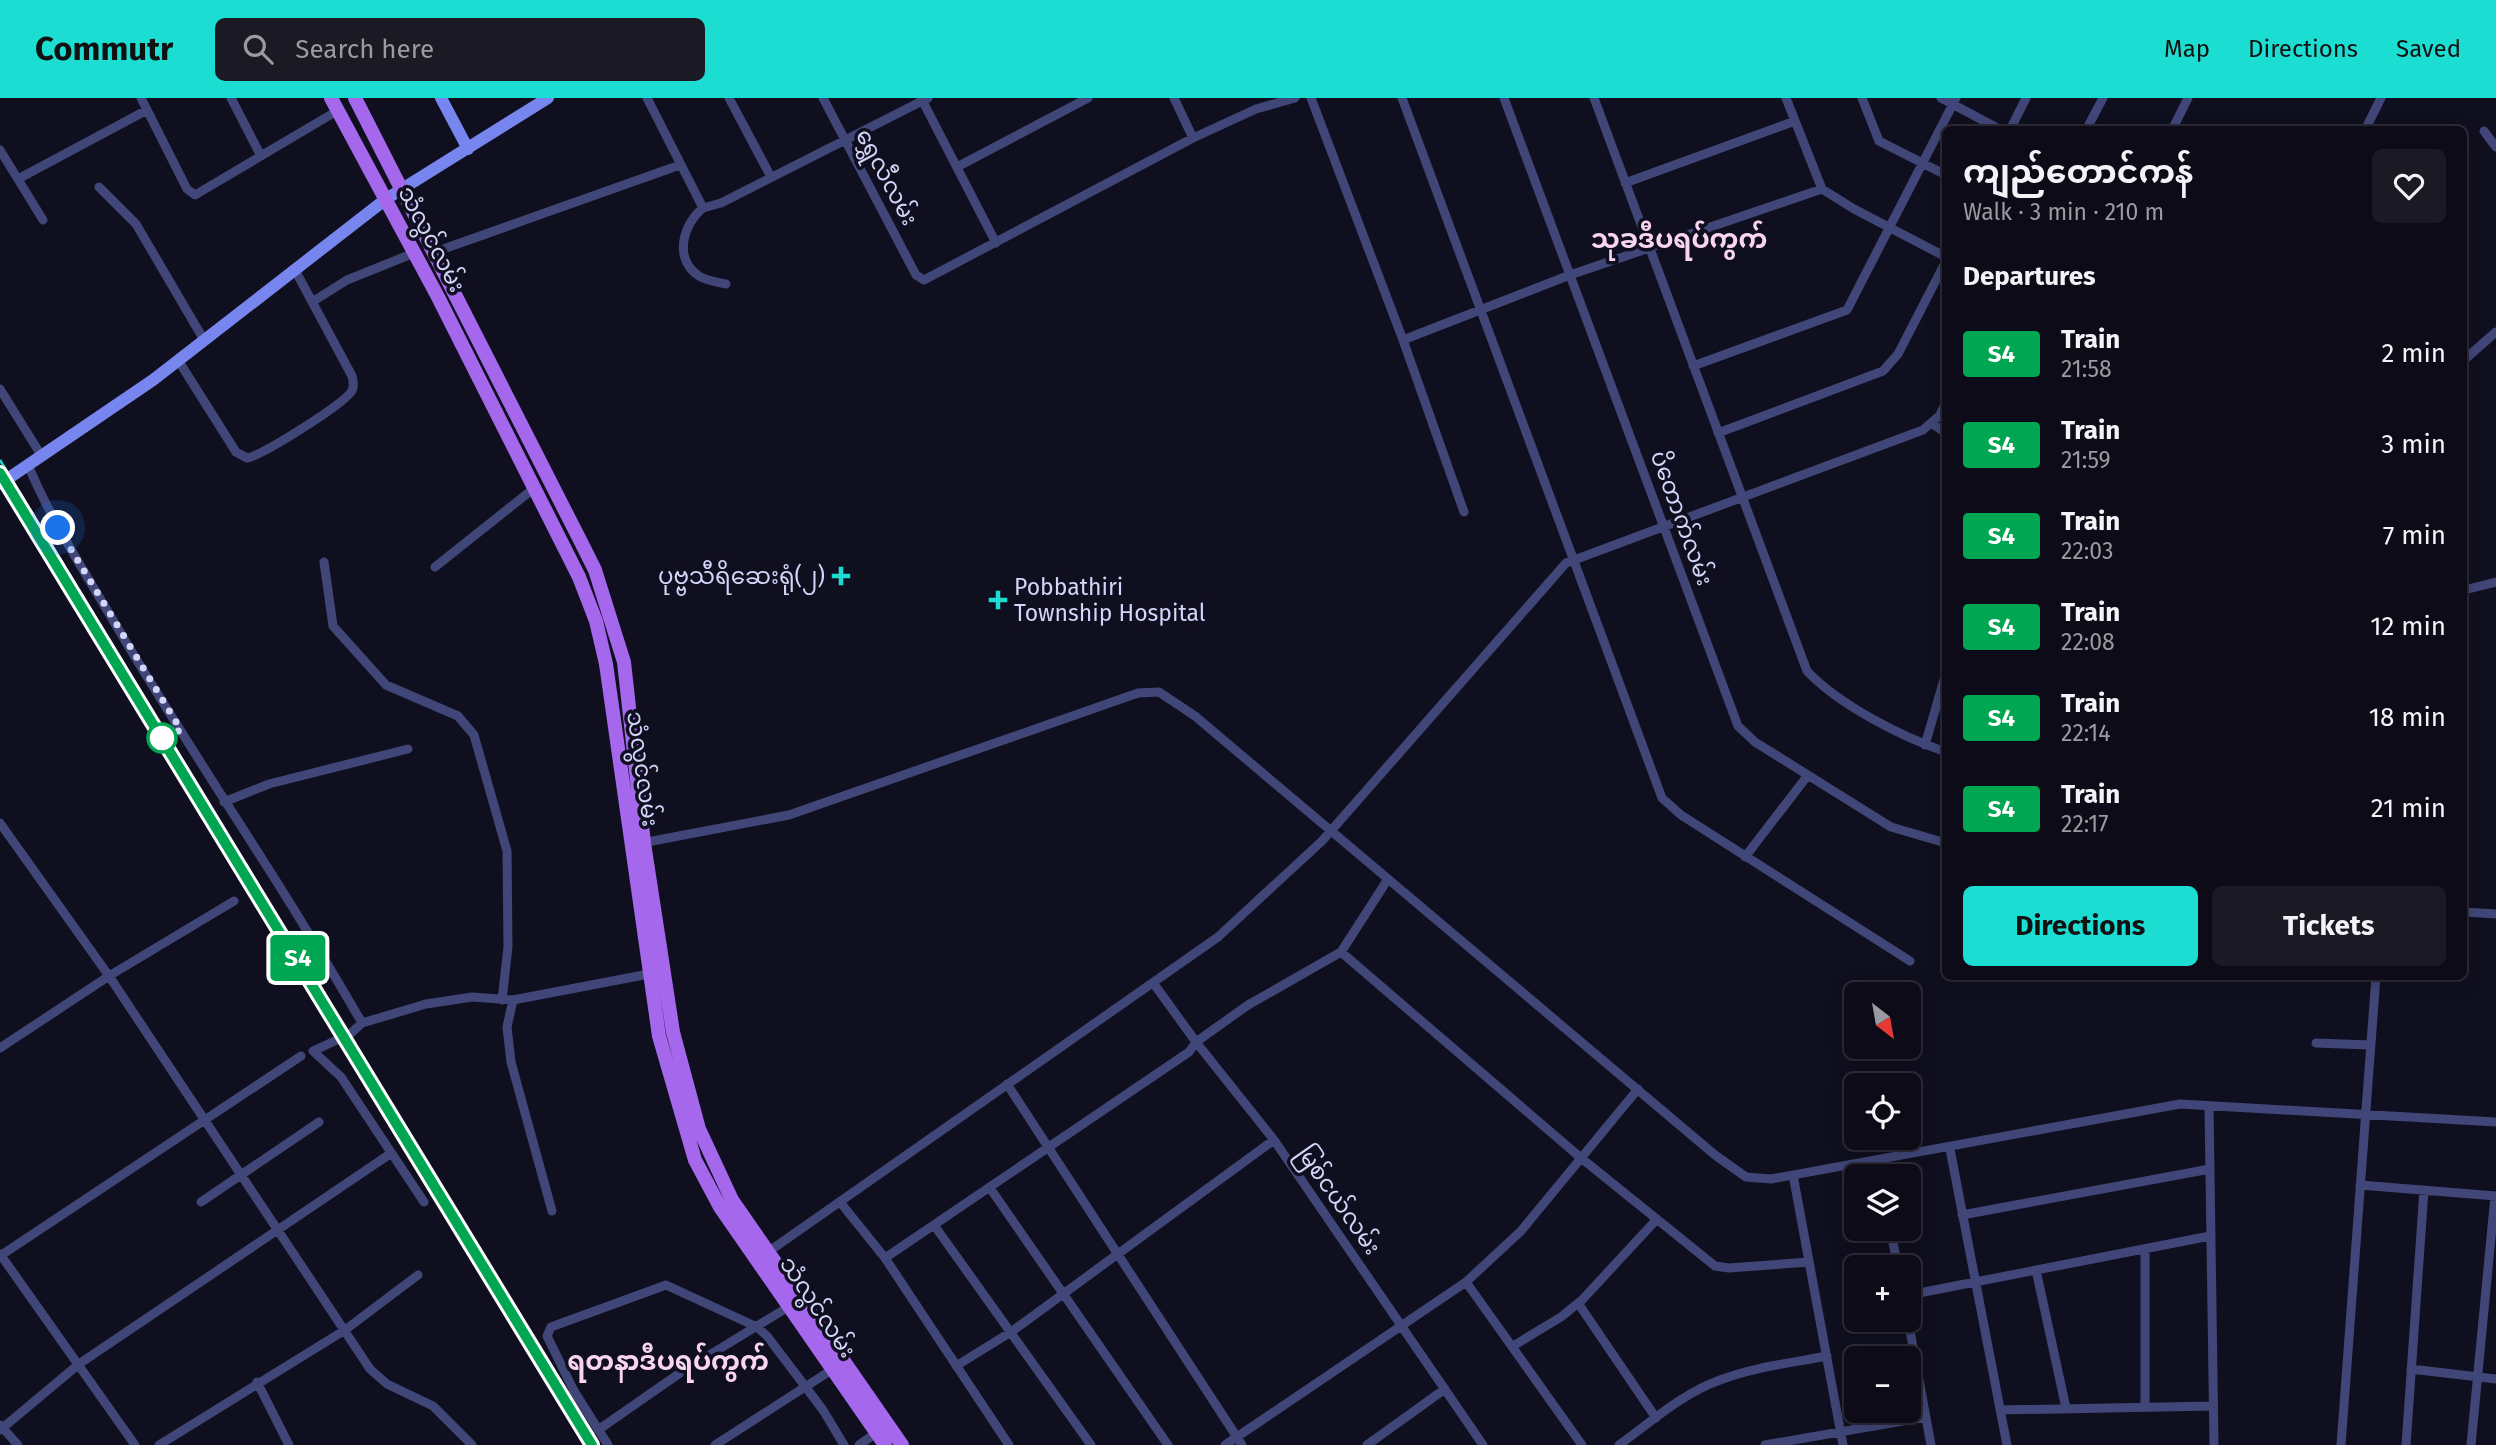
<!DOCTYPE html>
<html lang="en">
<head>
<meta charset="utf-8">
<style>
  :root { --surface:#0c0b17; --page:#1a1924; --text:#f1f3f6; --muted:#9a9ba1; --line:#2c2b36; --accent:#1cddd1 }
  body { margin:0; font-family:"Fira Sans","Noto Sans Myanmar",sans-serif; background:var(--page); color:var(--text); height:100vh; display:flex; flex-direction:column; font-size:26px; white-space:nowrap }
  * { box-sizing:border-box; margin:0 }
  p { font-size:23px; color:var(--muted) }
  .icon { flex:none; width:38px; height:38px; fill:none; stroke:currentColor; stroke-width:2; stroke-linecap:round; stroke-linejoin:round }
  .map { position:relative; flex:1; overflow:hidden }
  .details { position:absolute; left:1942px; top:28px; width:525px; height:854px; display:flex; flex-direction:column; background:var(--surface); border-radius:10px; box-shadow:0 4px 18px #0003,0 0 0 2px var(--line) }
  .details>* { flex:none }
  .badge { padding:0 14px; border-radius:5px; font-size:24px; line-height:46px }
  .needle { width:46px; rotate:149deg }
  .buttons { position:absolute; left:1844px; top:884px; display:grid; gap:14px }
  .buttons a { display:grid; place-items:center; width:77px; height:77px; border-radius:10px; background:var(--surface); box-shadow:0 4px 18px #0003,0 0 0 2px var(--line); font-size:35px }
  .you { position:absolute; width:35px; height:35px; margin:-18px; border:5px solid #fff; border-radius:50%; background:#1a73e8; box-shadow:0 0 0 10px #1a73e833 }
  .map>.badge { position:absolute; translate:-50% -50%; box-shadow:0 0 0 4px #fff }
  h2 { padding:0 21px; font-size:26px; line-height:63px }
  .round { display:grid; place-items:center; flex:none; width:74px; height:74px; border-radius:10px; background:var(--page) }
  .summary { display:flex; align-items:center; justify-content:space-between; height:119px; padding:0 21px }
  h1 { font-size:33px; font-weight:700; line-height:52px }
  .primary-button { display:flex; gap:14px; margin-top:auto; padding:14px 21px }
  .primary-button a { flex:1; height:80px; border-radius:10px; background:var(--accent); color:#111; font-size:28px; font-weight:700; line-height:80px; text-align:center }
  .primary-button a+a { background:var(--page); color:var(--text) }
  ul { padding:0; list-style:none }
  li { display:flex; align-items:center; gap:21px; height:91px; padding:0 21px }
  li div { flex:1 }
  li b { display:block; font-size:26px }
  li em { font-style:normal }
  li .badge { min-width:77px; font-weight:700; text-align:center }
  header { display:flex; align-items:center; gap:42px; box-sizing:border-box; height:98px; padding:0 35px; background:var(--accent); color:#111 }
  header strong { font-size:33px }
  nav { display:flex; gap:38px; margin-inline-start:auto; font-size:24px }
  .search { width:490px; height:63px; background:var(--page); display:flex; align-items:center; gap:18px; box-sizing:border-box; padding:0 24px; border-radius:10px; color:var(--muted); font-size:26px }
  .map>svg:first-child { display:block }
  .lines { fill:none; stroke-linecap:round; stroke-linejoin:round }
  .street { stroke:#404778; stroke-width:9 }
  .secondary { stroke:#7686ee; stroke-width:12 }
  .primary { stroke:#a567ec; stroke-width:14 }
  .rail { stroke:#1cddd1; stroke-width:2.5; stroke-dasharray:10 9; stroke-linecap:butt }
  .line-casing { stroke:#fff; stroke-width:16 }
  .line { stroke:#00a651; stroke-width:10 }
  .walk { stroke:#d3d5f9; stroke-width:7; stroke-dasharray:0 12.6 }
  .poi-dot { fill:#1cddd1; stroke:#100f1f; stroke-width:2.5 }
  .stop-dot { fill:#fff; stroke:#00a651; stroke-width:3.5 }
  .labels { text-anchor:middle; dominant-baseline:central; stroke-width:7; stroke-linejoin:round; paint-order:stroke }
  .street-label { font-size:23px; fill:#d3d5f9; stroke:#100f1f }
  .poi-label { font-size:23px; fill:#d3d5f9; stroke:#100f1f; text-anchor:end }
  .quarter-label { font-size:26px; font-weight:bold; fill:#fad5f2; stroke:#100f1f }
</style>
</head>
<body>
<header>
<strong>Commutr</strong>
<div class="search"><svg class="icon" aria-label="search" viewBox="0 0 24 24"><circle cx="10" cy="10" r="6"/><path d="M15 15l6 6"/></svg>Search here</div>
<nav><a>Map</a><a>Directions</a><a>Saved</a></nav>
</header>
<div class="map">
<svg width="2496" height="1347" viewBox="0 0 2496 1347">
  <rect width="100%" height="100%" fill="#100f1f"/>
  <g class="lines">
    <path class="street" d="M 141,0 L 187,91 L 195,97 L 337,13
      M 231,0 L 261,58
      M 647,0 L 703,110 L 721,105 L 928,0
      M 729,0 L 771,79
      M 823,0 L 916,177 L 924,182 L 1193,40 L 1256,11 L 1295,0
      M 921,0 L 996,145
      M 1174,0 L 1193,40
      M 1311,0 L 1403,242 L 1464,414
      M 1402,0 L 1662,700 L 1681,717 L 1910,863
      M 1504,0 L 1738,628 L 1755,644 L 1891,729 L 1946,745
      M 1594,0 L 1807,573 C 1839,607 1902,639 1946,654
      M 1786,0 L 1822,91 L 1854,111 L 1946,159
      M 1862,0 L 1879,43 L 1946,77
      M 1941,0 L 2001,32
      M 2010,32 L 2026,0
      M 2086,32 L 2103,0
      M 2172,32 L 2188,0
      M 2365,32 L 2381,0
      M 2484,33 L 2496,49
      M 0,52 L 43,122
      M 957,69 L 1088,0
      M 18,81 L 147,12
      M 1625,85 L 1795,23
      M 99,89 L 136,126 L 204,242
      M 703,110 C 683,126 673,161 699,178 C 707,183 717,184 726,186
      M 435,154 L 680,67
      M 312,204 L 347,182 L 414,155
      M 1403,242 L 1570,177 L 1822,91
      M 178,262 L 236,354 L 247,360 C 263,357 342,307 351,294 C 355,289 353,283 352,278 L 295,172
      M 2464,262 L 2496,234
      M 1693,268 L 1847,212 L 1956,0
      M 0,291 L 41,357
      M 1931,325 L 1946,335
      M 1718,335 L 1883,273 L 1898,256 L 1946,163
      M 28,367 C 52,424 86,476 117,529 C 196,663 285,790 362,925
      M 324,464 L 333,528 L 386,587 L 458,618 L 474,637 L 507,753 L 508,849 L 502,902
      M 435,469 L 533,391
      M 2464,492 L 2496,484
      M 1925,647 L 1946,575
      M 224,704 L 269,686 L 408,651
      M 0,725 L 109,878 L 370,1271 L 387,1286 L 433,1308 L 472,1347
      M 642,745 L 789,717 L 1138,595 L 1159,594 L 1195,618 L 1715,1057 L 1746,1079 L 1771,1081 L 2180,1006 L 2496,1024
      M 1745,759 L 1808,677
      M 2464,814 L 2496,816
      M 1341,854 L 1581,1060 L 1715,1168 L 1729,1170 L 1809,1164
      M 1154,886 L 1196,944 L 1274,1042 L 1483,1347
      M 513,902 L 507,929 L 511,964 L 552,1113
      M 2316,945 L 2370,947
      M 0,950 L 109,878 L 234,803
      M 1007,986 L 1242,1347
      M 2209,1008 L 2214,1347
      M 1950,1051 L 2007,1347
      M 1876,1063 L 1879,1078
      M 1793,1077 L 1843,1347
      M 2360,1087 L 2496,1098
      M 990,1090 L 1168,1347
      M 201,1104 L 319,1024
      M 424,1104 L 341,979 L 313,953 L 350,936 L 362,925 L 426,906 L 472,899 L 513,902 L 649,876
      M 840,1104 L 885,1160 L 1009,1347
      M 1962,1117 L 2210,1071
      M 934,1127 L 1091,1347
      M 1890,1130 L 1898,1169
      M 768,1154 L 1218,839 L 1322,743 L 1566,465 L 1923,332 L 1940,317 L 1946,304
      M 0,1156 L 135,1347
      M 0,1158 L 301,958
      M 885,1160 L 1189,954 L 1196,944 L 1248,907 L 1341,854 L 1388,781
      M 2036,1172 L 2066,1310
      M 1466,1184 L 1582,1347
      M 1909,1197 L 2210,1138
      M 1578,1205 L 1656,1320
      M 1908,1222 L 1931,1347
      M 1513,1248 L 1561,1219 L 1582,1202 L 1657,1121
      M 956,1268 L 1011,1234 L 1274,1042
      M 2411,1271 L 2496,1281
      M 257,1284 L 289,1347
      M 2145,1309 L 2145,1151
      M 2000,1312 L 2213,1308
      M 0,1327 L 18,1347
      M 0,1332 L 79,1266 L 390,1056
      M 598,1332 L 680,1275 L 790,1208
      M 159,1347 L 345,1232 L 418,1177
      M 608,1347 L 574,1293 L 547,1238 L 551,1229 L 666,1187 L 757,1229 L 767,1238 L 823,1312 L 844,1347
      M 715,1347 L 833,1271
      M 859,1347 L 876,1335
      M 1225,1347 L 1466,1184 L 1521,1133 L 1638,991
      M 1367,1347 L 1445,1291
      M 1619,1347 C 1651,1324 1683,1295 1720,1282 C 1754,1269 1791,1265 1827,1258
      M 1765,1347 L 1926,1319
      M 2341,1347 L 2376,878
      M 2406,1347 L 2424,1092
      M 2471,1347 L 2495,1098"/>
    <path class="secondary" d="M 441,0 L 468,51
      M 0,386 L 153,282 L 386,101 L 548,0"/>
    <path class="primary" d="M 331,0 L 438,199 L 579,479 L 596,523 L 606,566 L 659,938 L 695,1062 L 720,1109 L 885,1347
      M 355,0 L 582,446 L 595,472 L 624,564 L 644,745 L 673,934 L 699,1031 L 732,1102 L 902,1347"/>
    <path class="rail" d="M 0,362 L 598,1347"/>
  </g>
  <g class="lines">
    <defs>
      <path id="line" d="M 0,375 L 592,1347"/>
    </defs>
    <use href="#line" class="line-casing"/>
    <use href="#line" class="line"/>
    <path class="walk" d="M 58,430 L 181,632 L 162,640"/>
  </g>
  <g class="poi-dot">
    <path d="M837.5 467.5h7v7h7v7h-7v7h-7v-7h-7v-7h7z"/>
    <path d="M994.5 491.5h7v7h7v7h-7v7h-7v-7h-7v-7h7z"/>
  </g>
  <circle class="stop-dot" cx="162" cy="640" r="14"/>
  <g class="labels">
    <g class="street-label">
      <text transform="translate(887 79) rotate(62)">ရွှေလီလမ်း</text>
      <text transform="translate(432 141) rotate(62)">သံလွင်လမ်း</text>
      <text transform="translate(1682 420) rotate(70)">ပိတောက်လမ်း</text>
      <text transform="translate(643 671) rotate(82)">သံလွင်လမ်း</text>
      <text transform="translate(1339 1102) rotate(55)">မြစ်ငယ်လမ်း</text>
      <text transform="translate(818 1209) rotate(56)">သံလွင်လမ်း</text>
    </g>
    <g class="poi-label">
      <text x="825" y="478">ပုဗ္ဗသီရိဆေးရုံ(၂)</text>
      <text x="1014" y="489" text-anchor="start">Pobbathiri<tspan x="1014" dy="26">Township Hospital</tspan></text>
    </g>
    <g class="quarter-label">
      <text x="1679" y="141">သုခဒီပရပ်ကွက်</text>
      <text x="668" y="1263">ရတနာဒီပရပ်ကွက်</text>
    </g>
  </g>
</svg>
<div class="buttons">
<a><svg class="needle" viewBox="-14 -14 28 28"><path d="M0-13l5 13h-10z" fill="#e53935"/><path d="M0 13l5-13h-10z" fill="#9a9ba1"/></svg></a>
<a><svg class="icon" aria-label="locate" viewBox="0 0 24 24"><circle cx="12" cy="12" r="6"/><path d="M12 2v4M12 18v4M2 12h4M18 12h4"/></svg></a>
<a><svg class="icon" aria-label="layers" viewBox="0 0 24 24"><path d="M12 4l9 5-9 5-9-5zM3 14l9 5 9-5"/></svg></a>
<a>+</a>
<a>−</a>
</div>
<div class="you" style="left:58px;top:430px"></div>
<b class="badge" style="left:298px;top:860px;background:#00a651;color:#fff">S4</b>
<section class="details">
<div class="summary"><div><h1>ကျည်တောင်ကန်</h1><p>Walk · 3 min · 210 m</p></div><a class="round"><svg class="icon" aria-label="heart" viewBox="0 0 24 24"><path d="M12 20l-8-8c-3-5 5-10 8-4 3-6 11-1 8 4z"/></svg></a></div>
<h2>Departures</h2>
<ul>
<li><span class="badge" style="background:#00a651;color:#fff">S4</span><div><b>Train</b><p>21:58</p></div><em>2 min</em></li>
<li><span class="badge" style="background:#00a651;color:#fff">S4</span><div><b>Train</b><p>21:59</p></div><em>3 min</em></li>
<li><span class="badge" style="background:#00a651;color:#fff">S4</span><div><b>Train</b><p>22:03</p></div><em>7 min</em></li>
<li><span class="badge" style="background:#00a651;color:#fff">S4</span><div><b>Train</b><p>22:08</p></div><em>12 min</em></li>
<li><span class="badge" style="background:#00a651;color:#fff">S4</span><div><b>Train</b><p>22:14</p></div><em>18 min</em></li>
<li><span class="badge" style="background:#00a651;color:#fff">S4</span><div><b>Train</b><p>22:17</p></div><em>21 min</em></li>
</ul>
<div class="primary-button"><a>Directions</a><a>Tickets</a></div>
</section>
</div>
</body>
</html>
